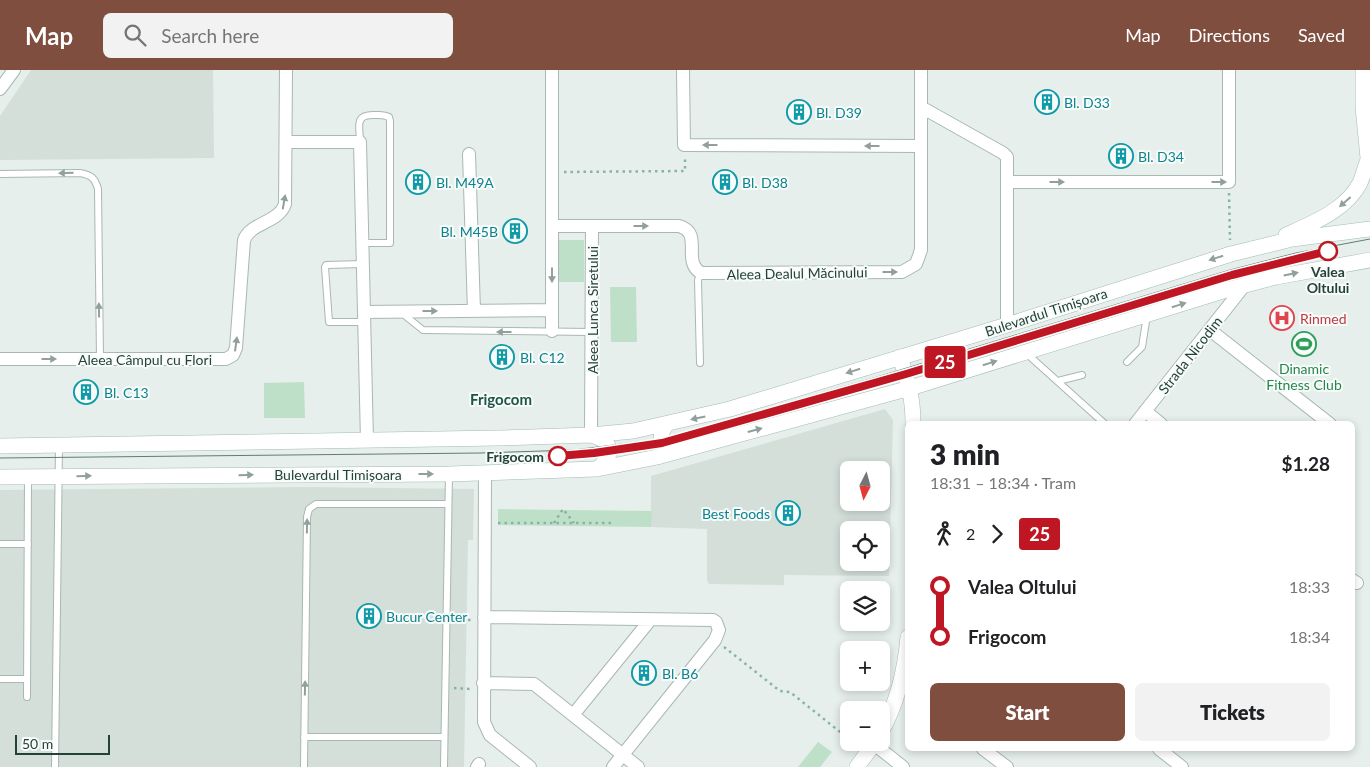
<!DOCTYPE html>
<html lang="en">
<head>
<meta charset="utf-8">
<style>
  :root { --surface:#fff; --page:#f2f2f2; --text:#202124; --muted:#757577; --accent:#7f4e3f }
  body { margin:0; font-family:Lato,sans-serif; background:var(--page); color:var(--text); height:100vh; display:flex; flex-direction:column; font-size:19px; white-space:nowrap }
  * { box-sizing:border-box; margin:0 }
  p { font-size:16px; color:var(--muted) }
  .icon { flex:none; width:28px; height:28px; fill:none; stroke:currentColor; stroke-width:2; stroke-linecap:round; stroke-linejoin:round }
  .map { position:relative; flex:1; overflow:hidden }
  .panel { position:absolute; left:905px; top:351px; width:450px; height:330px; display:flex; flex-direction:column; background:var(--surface); border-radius:8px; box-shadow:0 2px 8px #0003 }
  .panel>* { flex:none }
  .badge { padding:0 10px; border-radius:4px; font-size:18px; line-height:32px }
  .needle { width:32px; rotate:186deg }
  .controls { position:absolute; left:840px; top:391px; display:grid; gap:10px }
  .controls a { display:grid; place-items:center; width:50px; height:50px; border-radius:8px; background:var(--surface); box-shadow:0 2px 8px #0003; font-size:25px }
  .scale { position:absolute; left:15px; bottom:12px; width:95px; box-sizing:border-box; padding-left:5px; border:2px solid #24423a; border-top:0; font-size:14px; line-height:18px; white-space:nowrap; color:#24423a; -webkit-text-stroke:4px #f7fbf9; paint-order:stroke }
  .map>.badge { position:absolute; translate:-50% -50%; box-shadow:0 0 0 2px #fff }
  .legs { display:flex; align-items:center; gap:8px; height:55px; padding:0 25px; font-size:16px }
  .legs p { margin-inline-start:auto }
  .head { display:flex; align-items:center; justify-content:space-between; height:85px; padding:0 25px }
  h1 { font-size:28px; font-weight:800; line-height:38px }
  .button { display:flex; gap:10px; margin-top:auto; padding:10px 25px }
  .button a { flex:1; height:58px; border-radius:8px; background:var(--accent); color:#fff; font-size:20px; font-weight:800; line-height:58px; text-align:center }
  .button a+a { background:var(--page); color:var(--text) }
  ul { padding:0 25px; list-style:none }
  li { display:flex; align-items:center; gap:18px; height:50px; font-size:19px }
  li i { display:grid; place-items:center; width:8px; height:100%; margin:0 6px; background:currentColor }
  li i::after { content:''; width:12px; height:12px; margin:-6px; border:4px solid; border-radius:50%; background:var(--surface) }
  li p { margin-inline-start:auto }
  li:first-child i { background:linear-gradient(#0000 50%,currentColor 0) }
  li:last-child i { background:linear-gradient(currentColor 50%,#0000 0) }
  header { display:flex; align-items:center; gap:30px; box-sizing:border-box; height:70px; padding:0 25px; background:var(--accent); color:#fff }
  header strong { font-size:24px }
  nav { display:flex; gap:28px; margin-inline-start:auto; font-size:18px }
  .search { width:350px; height:45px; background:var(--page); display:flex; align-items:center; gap:12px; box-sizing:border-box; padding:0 18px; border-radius:8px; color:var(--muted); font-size:19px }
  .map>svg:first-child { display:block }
  .built { fill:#d4dfda; fill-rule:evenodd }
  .green { fill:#bfe0c8 }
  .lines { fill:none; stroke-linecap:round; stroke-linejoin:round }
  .service-casing { stroke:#a8b8b2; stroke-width:8 }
  .minor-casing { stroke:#a8b8b2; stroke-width:14 }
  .secondary-casing { stroke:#a4bbb3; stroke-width:16 }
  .path { stroke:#86b3a5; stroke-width:2.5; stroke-dasharray:2.5 4; stroke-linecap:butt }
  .service { stroke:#fff; stroke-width:6 }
  .minor { stroke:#fff; stroke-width:12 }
  .secondary { stroke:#fff; stroke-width:15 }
  .tram { stroke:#5f7d75; stroke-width:1 }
  .oneway { fill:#92a09c }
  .line-1-casing { stroke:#fff; stroke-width:11 }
  .line-1 { stroke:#be1622; stroke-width:8 }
  .stop-1-dot { fill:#fff; stroke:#be1622; stroke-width:2.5 }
  .labels { text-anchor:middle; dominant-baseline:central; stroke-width:4; stroke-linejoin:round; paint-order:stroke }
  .culture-label { font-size:14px; fill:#0d838f; stroke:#f7fbf9; text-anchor:start }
  .stop-label { font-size:14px; font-weight:bold; fill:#24423a; stroke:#f7fbf9 }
  .street-label { font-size:14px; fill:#24423a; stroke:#f7fbf9 }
  .health-label { font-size:14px; fill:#be3a42; stroke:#f7fbf9; text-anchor:start }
  .leisure-label { font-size:14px; fill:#27864d; stroke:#f7fbf9 }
  .neighbourhood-label { font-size:15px; font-weight:bold; fill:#1f5548; stroke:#f7fbf9 }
</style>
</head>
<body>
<header>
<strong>Map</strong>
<div class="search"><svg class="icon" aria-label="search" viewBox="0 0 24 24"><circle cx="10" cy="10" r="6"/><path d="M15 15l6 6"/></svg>Search here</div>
<nav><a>Map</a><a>Directions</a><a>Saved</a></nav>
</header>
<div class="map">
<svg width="1370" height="697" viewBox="0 0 1370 697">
  <rect width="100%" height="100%" fill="#e6efeb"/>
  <path class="built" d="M 31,0 L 213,0 L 214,88 L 0,90 L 0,46 Z
    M 885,339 L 893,350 L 889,506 L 784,505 L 784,515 L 709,514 L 707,510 L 707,459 L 651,457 L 651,406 ZM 849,400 L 881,400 L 881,432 L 849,432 ZM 849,460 L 881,460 L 881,492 L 849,492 Z
    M 303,417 L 474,419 L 473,470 L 468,470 L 464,697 L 0,697 L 0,420 Z"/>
  <path class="green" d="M 559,170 L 584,170 L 584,212 L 559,212 Z
    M 610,217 L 636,217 L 637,272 L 611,272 Z
    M 304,312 L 305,348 L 264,348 L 264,313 Z
    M 498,439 L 652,441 L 651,457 L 498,455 Z
    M 818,672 L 832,682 L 820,697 L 798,697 Z"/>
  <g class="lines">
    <defs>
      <path id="service" d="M 360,72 C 360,57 354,45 373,45 C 379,45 384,44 389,47 L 390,51 L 390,173 L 363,173
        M 0,104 L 80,103 C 91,105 95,108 98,119 L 100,289
        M 363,194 L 326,195 L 325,197 L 329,252 L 365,252
        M 403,244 L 423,260 L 592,262
        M 1026,283 L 1105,354
        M 1127,292 L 1142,277 L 1147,245
        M 700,293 L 698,210 L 701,203
        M 1058,311 L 1082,305
        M 0,474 L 28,474
        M 0,609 L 27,609
        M 27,627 L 28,408
        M 304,667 L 444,667
        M 55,697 L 59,375
        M 304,697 L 307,447 L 309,439 L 316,434 L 448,434
        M 444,697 L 449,404"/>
      <path id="minor" d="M 552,0 L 552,261
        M 683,0 L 684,75 L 921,76
        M 0,19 L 14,0
        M 921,37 L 1003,83 L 1007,87 L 1007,255
        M 287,72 L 360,72 L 367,371
        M 469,84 L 474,241
        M 1008,112 L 1229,112 L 1229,0
        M 552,156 L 592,156 L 591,365
        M 592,156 L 679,156 C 704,163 681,191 701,203 L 902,202 L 916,194 L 921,180 L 921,0
        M 364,242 L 552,240
        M 1210,260 L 1330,354
        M 0,289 L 226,289 L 233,285 L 236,278 L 244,170 C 251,152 279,153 285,134 L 286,0
        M 1145,341 L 1161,354
        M 1135,354 L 1244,216
        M 485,403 L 484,652 L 490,665 L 530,697
        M 1352,510 L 1357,513
        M 484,547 L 713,550 L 716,552 L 719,560 L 715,570 L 613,697
        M 483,613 L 534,614 L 638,697
        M 573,645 L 651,549
        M 874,674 L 903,697
        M 983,679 L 1007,697
        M 1159,679 L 1182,697
        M 477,697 L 479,694"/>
      <path id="secondary" d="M 1363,0 L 1363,37 L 1369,98
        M 1286,165 C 1313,153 1346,140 1360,113 C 1363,106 1365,97 1368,90
        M 900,287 C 908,313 913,326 913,354
        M 667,354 C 661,361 659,368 664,377 L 674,382
        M 591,365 C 613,371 615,385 597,399
        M 0,376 L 499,368 L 591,365 L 633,361 L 730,339 L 1007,255 L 1231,184 L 1292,169 L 1370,159
        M 0,407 L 449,404 L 597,399 L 657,387 L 910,318 L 1226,220 L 1276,207 L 1370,190
        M 881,662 C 898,632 905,601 908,567
        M 857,697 L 875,672"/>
    </defs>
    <use href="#service" class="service-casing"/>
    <use href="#minor" class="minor-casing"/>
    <use href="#secondary" class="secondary-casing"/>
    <path class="path" d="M 564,102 L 685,101 L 685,87
      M 1229,123 L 1230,170
      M 498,453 L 614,453
      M 554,453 L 563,439 L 574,453
      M 455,550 L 472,550
      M 724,577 L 780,621 L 790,622 L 849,669
      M 454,618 L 471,619"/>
    <use href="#service" class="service"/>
    <use href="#minor" class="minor"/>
    <use href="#secondary" class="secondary"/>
    <path class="tram" d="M 0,388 L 480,383 L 574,380 L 661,369 L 877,307 L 1230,200 L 1296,183 L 1370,169"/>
  </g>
  <defs><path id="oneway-solid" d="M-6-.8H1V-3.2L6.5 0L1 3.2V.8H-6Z" transform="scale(1.25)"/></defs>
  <g class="oneway">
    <use href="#oneway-solid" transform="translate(710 75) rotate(-180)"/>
    <use href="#oneway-solid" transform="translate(872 76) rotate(-180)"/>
    <use href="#oneway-solid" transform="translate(66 103) rotate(179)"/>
    <use href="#oneway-solid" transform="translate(1057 112)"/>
    <use href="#oneway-solid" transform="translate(1219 112)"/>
    <use href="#oneway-solid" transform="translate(284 132) rotate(-80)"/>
    <use href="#oneway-solid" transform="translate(1345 132) rotate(139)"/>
    <use href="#oneway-solid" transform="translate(641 156)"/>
    <use href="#oneway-solid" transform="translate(1216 188) rotate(162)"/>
    <use href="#oneway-solid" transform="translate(890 202)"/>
    <use href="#oneway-solid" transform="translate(1291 204) rotate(-12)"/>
    <use href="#oneway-solid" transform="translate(552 205) rotate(90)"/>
    <use href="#oneway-solid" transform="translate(1179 235) rotate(-17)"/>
    <use href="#oneway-solid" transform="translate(99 240) rotate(-91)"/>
    <use href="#oneway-solid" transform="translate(430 241)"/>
    <use href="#oneway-solid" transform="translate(504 262) rotate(180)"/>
    <use href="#oneway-solid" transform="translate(236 274) rotate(-82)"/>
    <use href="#oneway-solid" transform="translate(49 289)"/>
    <use href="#oneway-solid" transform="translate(990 293) rotate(-17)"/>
    <use href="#oneway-solid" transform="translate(853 301) rotate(163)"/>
    <use href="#oneway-solid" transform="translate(698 348) rotate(168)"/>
    <use href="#oneway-solid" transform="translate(755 360) rotate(-15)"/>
    <use href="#oneway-solid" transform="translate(426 404)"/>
    <use href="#oneway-solid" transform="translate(246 405) rotate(-1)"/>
    <use href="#oneway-solid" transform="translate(84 406) rotate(-1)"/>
    <use href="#oneway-solid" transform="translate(307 456) rotate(-89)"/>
    <use href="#oneway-solid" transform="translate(305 618) rotate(-89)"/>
  </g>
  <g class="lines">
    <defs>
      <path id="line-1" d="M 558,386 L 594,383 L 662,373 L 906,304 L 1232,205 L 1328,181"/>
    </defs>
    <use href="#line-1" class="line-1-casing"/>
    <use href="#line-1" class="line-1"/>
  </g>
  <defs>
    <symbol id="building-ring" viewBox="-11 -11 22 22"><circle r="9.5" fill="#f7fbf9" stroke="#0f9aa8" stroke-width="1.5"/><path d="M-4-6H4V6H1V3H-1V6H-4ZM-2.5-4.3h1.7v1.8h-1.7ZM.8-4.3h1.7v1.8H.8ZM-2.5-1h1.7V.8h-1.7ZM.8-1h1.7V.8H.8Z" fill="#0f9aa8"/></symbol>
    <symbol id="hospital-ring" viewBox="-11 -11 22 22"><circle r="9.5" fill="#f7fbf9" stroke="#e0444e" stroke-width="1.5"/><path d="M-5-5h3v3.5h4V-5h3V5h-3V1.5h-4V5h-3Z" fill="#e0444e"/></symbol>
    <symbol id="stadium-ring" viewBox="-11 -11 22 22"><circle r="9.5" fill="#f7fbf9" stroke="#2e9e5b" stroke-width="1.5"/><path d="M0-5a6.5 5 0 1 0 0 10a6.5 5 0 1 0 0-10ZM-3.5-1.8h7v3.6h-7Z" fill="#2e9e5b"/></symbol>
  </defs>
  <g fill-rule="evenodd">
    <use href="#building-ring" x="1033" y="18" width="28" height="28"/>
    <use href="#building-ring" x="785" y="28" width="28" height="28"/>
    <use href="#building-ring" x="1107" y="72" width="28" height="28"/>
    <use href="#building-ring" x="404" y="98" width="28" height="28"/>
    <use href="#building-ring" x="711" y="98" width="28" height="28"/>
    <use href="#building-ring" x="501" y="147" width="28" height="28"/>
    <use href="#hospital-ring" x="1268" y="234" width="28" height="28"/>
    <use href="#stadium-ring" x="1290" y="260" width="28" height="28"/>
    <use href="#building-ring" x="488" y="273" width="28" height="28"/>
    <use href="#building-ring" x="72" y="308" width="28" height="28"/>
    <use href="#building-ring" x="774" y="429" width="28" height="28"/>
    <use href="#building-ring" x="355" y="532" width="28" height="28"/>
    <use href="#building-ring" x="630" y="589" width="28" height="28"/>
  </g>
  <g class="stop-1-dot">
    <circle cx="1328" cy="181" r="9"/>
    <circle cx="558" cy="386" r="9"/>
  </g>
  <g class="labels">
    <g class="culture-label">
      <text x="1064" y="32">Bl. D33</text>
      <text x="816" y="42">Bl. D39</text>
      <text x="1138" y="86">Bl. D34</text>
      <text x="436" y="112">Bl. M49A</text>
      <text x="742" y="112">Bl. D38</text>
      <text x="498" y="161" text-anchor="end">Bl. M45B</text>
      <text x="520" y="287">Bl. C12</text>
      <text x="104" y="322">Bl. C13</text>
      <text x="770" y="443" text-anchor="end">Best Foods</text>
      <text x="386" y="546">Bucur Center</text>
      <text x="662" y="603">Bl. B6</text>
    </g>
    <g class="stop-label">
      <text x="1328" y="201">Valea<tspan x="1328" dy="16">Oltului</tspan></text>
      <text x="544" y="386" text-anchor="end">Frigocom</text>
    </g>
    <g class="street-label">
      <text transform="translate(797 203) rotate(-1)">Aleea Dealul Măcinului</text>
      <text transform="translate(592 240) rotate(-90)">Aleea Lunca Siretului</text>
      <text transform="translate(1046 242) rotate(-18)">Bulevardul Timișoara</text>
      <text transform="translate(1190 285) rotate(-52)">Strada Nicodim</text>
      <text x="145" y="289">Aleea Câmpul cu Flori</text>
      <text x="338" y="404">Bulevardul Timișoara</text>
    </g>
    <g class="health-label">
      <text x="1300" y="248">Rinmed</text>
    </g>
    <g class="leisure-label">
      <text x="1304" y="298">Dinamic<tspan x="1304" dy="16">Fitness Club</tspan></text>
    </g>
    <g class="neighbourhood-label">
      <text x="501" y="329">Frigocom</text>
    </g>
  </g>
</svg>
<div class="controls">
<a><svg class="needle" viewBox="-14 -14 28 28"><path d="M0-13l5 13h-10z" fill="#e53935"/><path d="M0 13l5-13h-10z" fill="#757577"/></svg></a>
<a><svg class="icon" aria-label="locate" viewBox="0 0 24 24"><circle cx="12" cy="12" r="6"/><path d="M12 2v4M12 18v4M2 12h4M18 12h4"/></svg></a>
<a><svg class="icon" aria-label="layers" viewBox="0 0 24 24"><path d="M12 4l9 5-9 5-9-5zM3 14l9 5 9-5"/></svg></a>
<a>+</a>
<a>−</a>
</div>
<div class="scale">50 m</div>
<b class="badge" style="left:945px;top:292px;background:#be1622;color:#fff">25</b>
<section class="panel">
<div class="head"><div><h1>3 min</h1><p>18:31 – 18:34 · Tram</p></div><b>$1.28</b></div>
<div class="legs"><svg class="icon" aria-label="walk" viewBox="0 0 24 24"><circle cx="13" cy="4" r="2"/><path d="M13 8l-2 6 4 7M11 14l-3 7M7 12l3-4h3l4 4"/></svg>2<svg class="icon" aria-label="forward" viewBox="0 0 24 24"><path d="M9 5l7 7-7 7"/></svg><b class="badge" style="background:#be1622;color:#fff">25</b></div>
<ul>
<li><i style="color:#be1622"></i><b>Valea Oltului</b><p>18:33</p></li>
<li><i style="color:#be1622"></i><b>Frigocom</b><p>18:34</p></li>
</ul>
<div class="button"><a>Start</a><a>Tickets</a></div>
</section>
</div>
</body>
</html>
